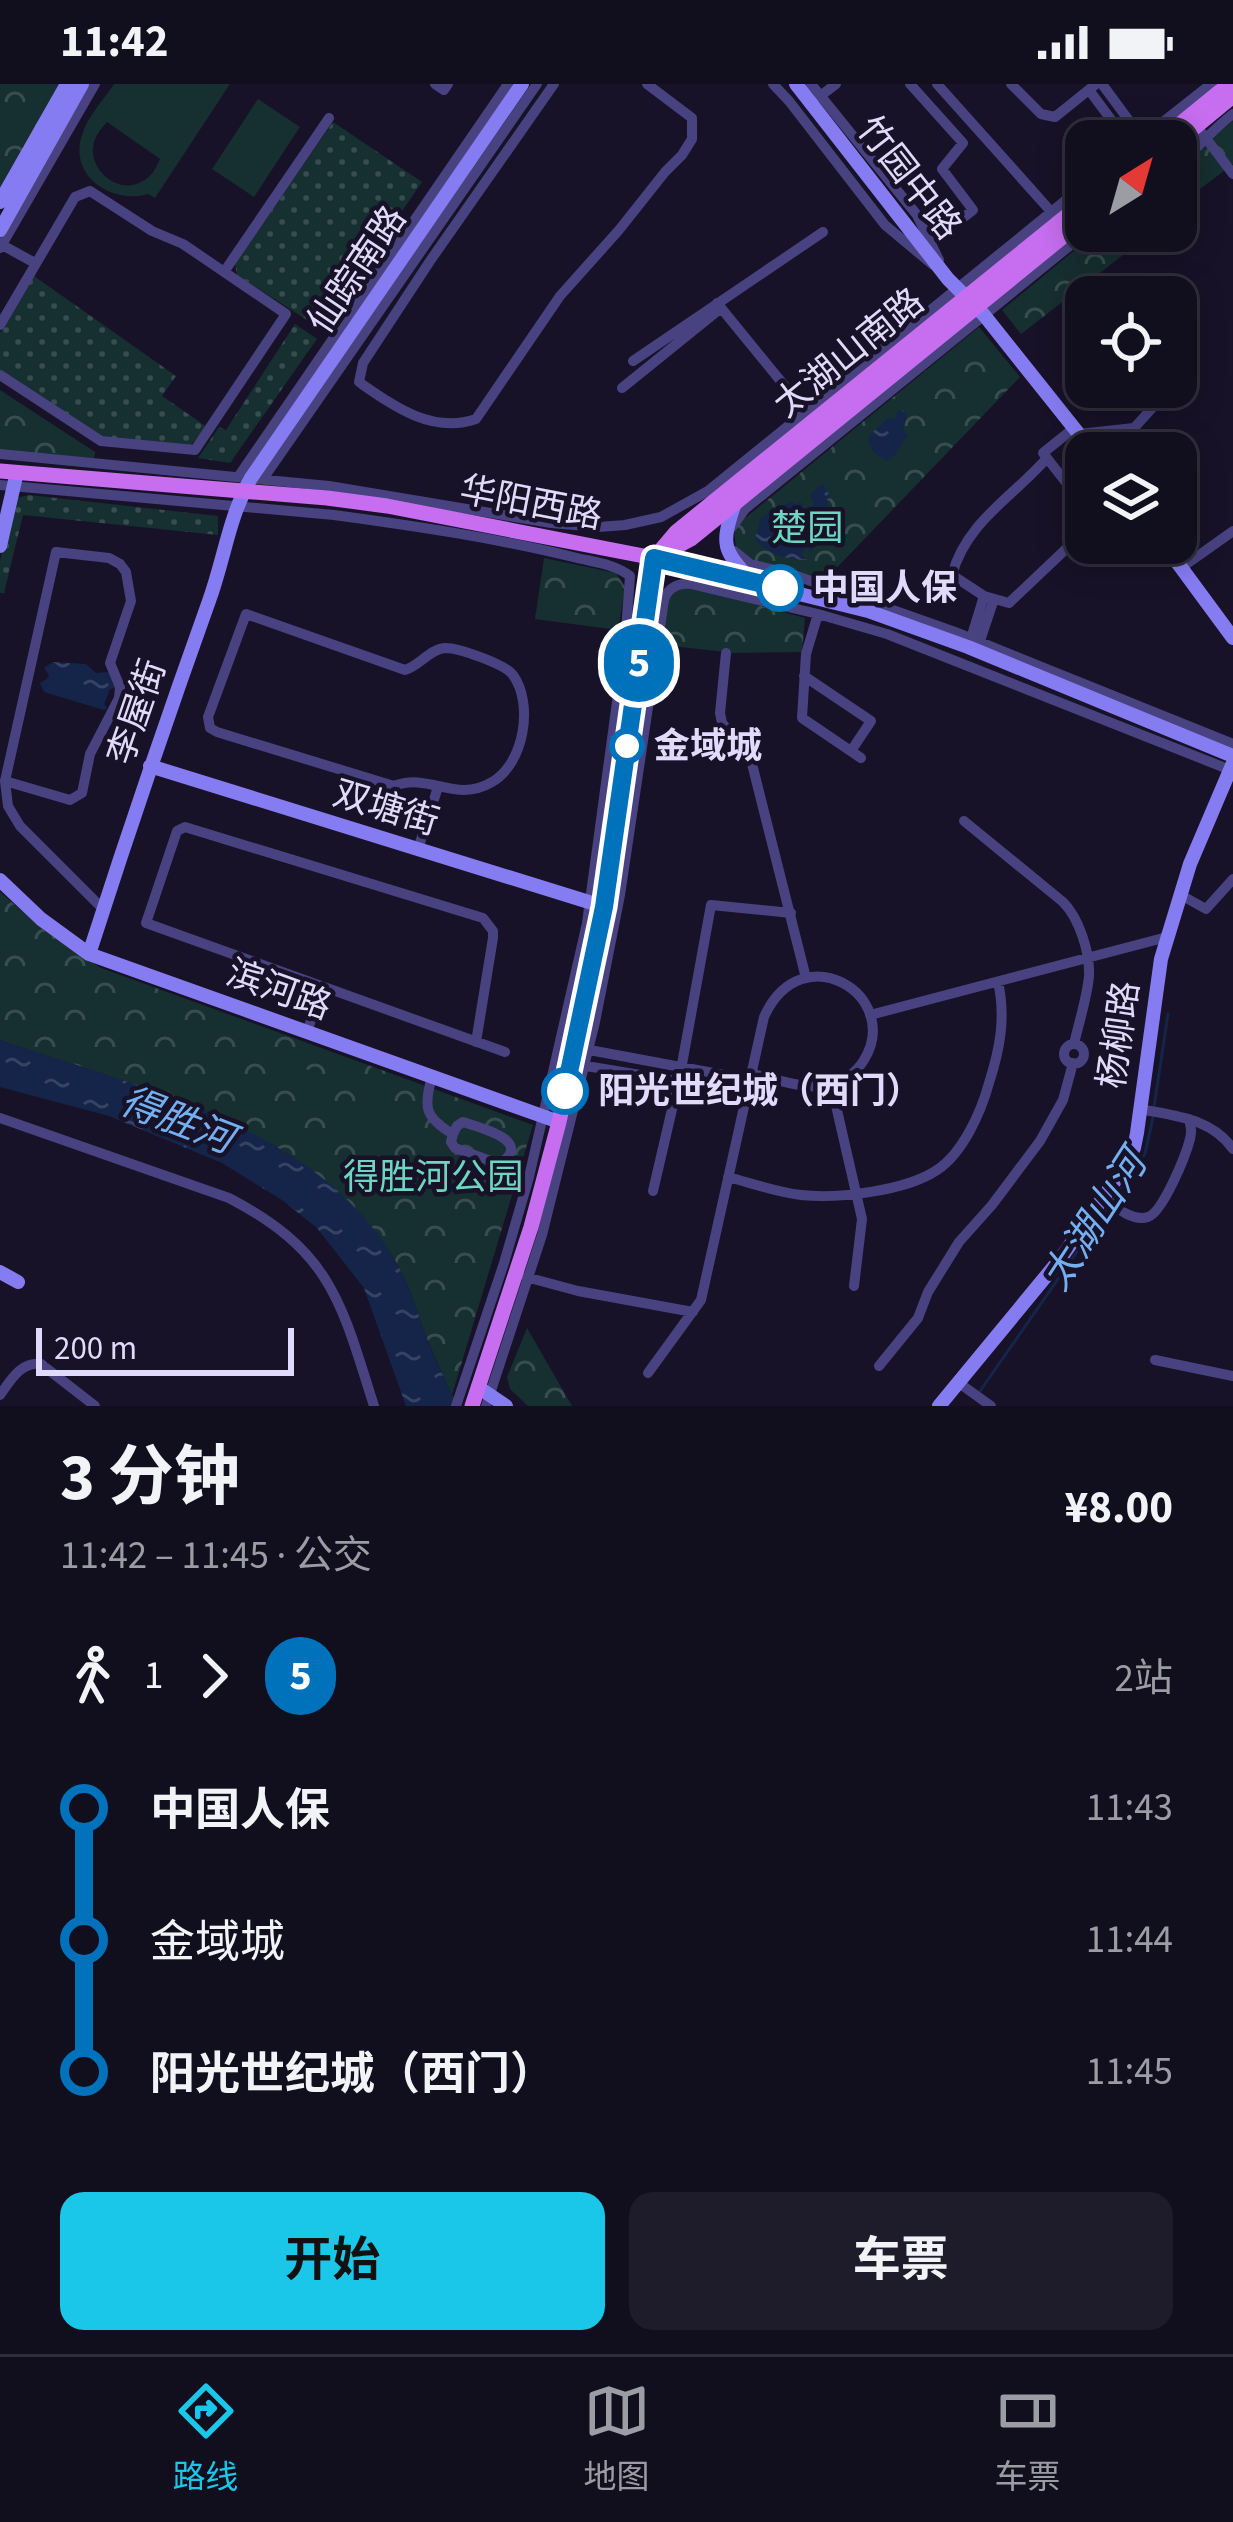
<!DOCTYPE html>
<html lang="zh">
<head>
<meta charset="utf-8">
<style>
  :root { --surface:#110e1d; --page:#1e1c2a; --text:#f1f3f6; --muted:#9c9ca4; --line:#302e3b; --accent:#1bc7e8 }
  body { margin:0; font-family:"Source Sans 3","Noto Sans SC",sans-serif; background:var(--page); color:var(--text); height:100vh; display:flex; flex-direction:column; font-size:45px; white-space:nowrap }
  * { box-sizing:border-box; margin:0 }
  p { font-size:39px; color:var(--muted) }
  .icon { flex:none; width:66px; height:66px; fill:none; stroke:currentColor; stroke-width:2; stroke-linecap:round; stroke-linejoin:round }
  .map { position:relative; height:1322px; overflow:hidden }
  .panel { display:flex; flex-direction:column; background:var(--surface); flex:1 }
  .panel>* { flex:none }
  .badge { padding:0 24px; border-radius:39px; font-size:42px; line-height:78px }
  .needle { width:78px; rotate:37deg }
  .tools { position:absolute; left:1065px; top:36px; display:grid; gap:24px }
  .tools a { display:grid; place-items:center; width:132px; height:132px; border-radius:24px; background:var(--surface); box-shadow:0 6px 30px #0003,0 0 0 3px var(--line); font-size:60px }
  .scale { position:absolute; left:36px; bottom:30px; width:258px; box-sizing:border-box; padding-left:12px; border:6px solid #e1dbfb; border-top:0; font-size:33px; line-height:42px; white-space:nowrap; color:#e1dbfb; -webkit-text-stroke:9px #171227; paint-order:stroke }
  .map>.badge { position:absolute; translate:-50% -50%; box-shadow:0 0 0 6px #fff }
  .legs { display:flex; align-items:center; gap:18px; height:132px; padding:0 60px; font-size:39px }
  .legs p { margin-inline-start:auto }
  .overview { display:flex; align-items:center; justify-content:space-between; height:204px; padding:0 60px }
  h1 { font-size:66px; font-weight:700; line-height:90px }
  .button { display:flex; gap:24px; margin-top:auto; padding:24px 60px }
  .button a { flex:1; height:138px; border-radius:24px; background:var(--accent); color:#111; font-size:48px; font-weight:700; line-height:138px; text-align:center }
  .button a+a { background:var(--page); color:var(--text) }
  ul { padding:0 60px; list-style:none }
  li { display:flex; align-items:center; gap:42px; height:132px; font-size:45px }
  li i { display:grid; place-items:center; width:18px; height:100%; margin:0 15px; background:currentColor }
  li i::after { content:''; width:30px; height:30px; margin:-15px; border:9px solid; border-radius:50%; background:var(--surface) }
  li p { margin-inline-start:auto }
  li:first-child i { background:linear-gradient(#0000 50%,currentColor 0) }
  li:last-child i { background:linear-gradient(currentColor 50%,#0000 0) }
  .status { display:flex; justify-content:space-between; align-items:center; height:84px; padding:0 60px; background:var(--surface); direction:ltr }
  .status svg { height:33px; fill:currentColor }
  .tabs { display:flex; justify-content:space-around; align-items:center; height:168px; border-top:3px solid var(--line); background:var(--surface); font-size:33px; color:var(--muted) }
  .tabs a { display:grid; justify-items:center; gap:6px }
  .tabs .selected { color:var(--accent) }
  .map>svg:first-child { display:block }
  .grass { fill:url(#grass-dots) }
  .forest { fill:url(#forest-crowns) }
  .garden { fill:#162f30; fill-rule:evenodd }
  .water { fill:url(#water-ripples) }
  .lines { fill:none; stroke-linecap:round; stroke-linejoin:round }
  .stream { stroke:#142549; stroke-width:3 }
  .street { stroke:#484281; stroke-width:10 }
  .secondary { stroke:#867cf2; stroke-width:14 }
  .primary { stroke:#c76ef0; stroke-width:15 }
  .line-1-casing { stroke:#fff; stroke-width:27 }
  .line-1 { stroke:#0072bc; stroke-width:18 }
  .stop-1-dot { fill:#fff; stroke:#0072bc; stroke-width:6 }
  .labels { text-anchor:middle; dominant-baseline:central; stroke-width:9; stroke-linejoin:round; paint-order:stroke }
  .street-label { font-size:36px; fill:#e1dbfb; stroke:#171227 }
  .park-label { font-size:36px; fill:#6ed5c1; stroke:#171227 }
  .stop-label { font-size:36px; font-weight:bold; fill:#e1dbfb; stroke:#171227; text-anchor:start }
  .water-label { font-size:39px; font-style:italic; fill:#74b0f1; stroke:#171227 }
</style>
</head>
<body>
<div class="status"><b>11:42</b><svg viewBox="0 0 49 12"><path d="M0 12V9h3v3zM5 12V6h3v6zM10 12V3h3v9zM15 12V0h3v12zM26 1h20v11H26zM47 4h2v5h-2z"/></svg></div>
<div class="map">
<svg width="1233" height="1322" viewBox="0 0 1233 1322">
  <defs>
    <pattern id="grass-dots" width="8" height="8" patternUnits="userSpaceOnUse" patternTransform="scale(3)"><rect width="8" height="8" fill="#162f30"/><path d="M2 2h.1M6 6h.1" fill="none" stroke="#384d4f" stroke-width="1.8" stroke-linecap="round"/></pattern>
    <pattern id="forest-crowns" width="20" height="18" patternUnits="userSpaceOnUse" patternTransform="scale(3)"><rect width="20" height="18" fill="#162f30"/><path d="M2 6a3 3 0 1 1 6 0M12 15a3 3 0 1 1 6 0" fill="none" stroke="#384d4f"/></pattern>
    <pattern id="water-ripples" width="26" height="14" patternUnits="userSpaceOnUse" patternTransform="scale(3)"><rect width="26" height="14" fill="#142549"/><path d="M2 4q2-2 4 0t4 0M15 11q2-2 4 0t4 0" fill="none" stroke="#364464"/></pattern>
  </defs>
  <rect width="100%" height="100%" fill="#171227"/>
  <path class="grass" d="M 333,38 L 422,98 L 321,245 L 237,191 L 235,180 Z
    M 34,192 L 176,292 L 162,312 L 207,343 L 190,362 L 101,353 L 0,289 L 0,249 Z
    M 295,240 L 317,255 L 230,379 L 198,374 L 219,343 L 226,346 Z
    M 29,411 L 218,432 L 218,451 L 23,431 L 4,509 L 0,509 L 0,477 L 15,414 Z"/>
  <path class="forest" d="M 0,0 L 62,0 L 0,109 Z
    M 1233,37 L 1233,80 L 1192,111 L 1194,116 L 1176,130 L 1176,84 Z
    M 1098,147 L 1154,147 L 1021,250 L 1002,226 Z
    M 979,243 L 1020,293 L 825,496 L 750,478 L 736,465 L 734,446 L 739,439 Z
    M 0,306 L 95,368 L 94,375 L 0,369 Z
    M 544,474 L 616,489 L 625,503 L 618,546 L 535,535 Z
    M 691,503 L 805,534 L 802,568 L 734,569 L 663,561 L 667,513 L 671,507 Z
    M 0,808 L 46,848 L 101,884 L 533,1041 L 452,1311 C 443,1291 434,1272 426,1252 C 415,1223 408,1194 389,1167 C 299,1037 141,1005 0,956 Z
    M 527,1244 L 572,1322 L 528,1322 L 510,1305 L 507,1293 Z"/>
  <path class="garden" d="M 114,0 L 230,0 L 155,114 L 148,110 C 112,121 68,92 82,51 C 87,33 104,15 114,0 ZM 107,38 L 160,75 C 156,84 151,94 141,98 C 119,110 91,88 93,64 C 94,53 100,46 107,38 Z
    M 258,15 L 300,43 L 254,113 L 212,85 Z
    M 280,976 L 320,990 L 311,1014 L 272,1000 Z
    M 355,1028 L 395,1036 L 391,1061 L 350,1054 Z
    M 420,1080 L 449,1108 L 432,1125 L 403,1097 Z"/>
  <path class="water" d="M 898,326 L 903,326 L 907,332 L 903,346 L 908,351 L 896,370 L 887,377 L 874,369 L 868,357 L 872,349 L 888,334 L 895,335 Z
    M 823,400 L 831,414 L 827,415 L 828,422 L 818,424 L 819,428 L 834,428 L 823,442 L 827,444 L 827,452 L 824,448 C 816,451 814,461 812,468 L 806,464 L 801,470 L 807,476 C 791,476 767,471 755,455 L 760,435 L 769,428 L 776,430 L 778,425 L 791,418 L 796,420 L 799,417 L 803,420 L 801,428 L 810,427 L 814,417 L 809,411 Z
    M 53,578 L 86,580 L 96,589 L 108,588 L 115,604 L 110,605 L 104,620 L 107,624 L 104,626 L 44,608 L 40,599 L 47,595 L 49,591 L 44,584 Z
    M 0,956 C 137,1003 310,1040 392,1171 C 407,1195 415,1221 424,1247 C 433,1272 446,1298 458,1322 L 406,1322 L 364,1204 L 317,1144 L 282,1116 L 222,1079 L 109,1032 L 0,1003 Z"/>
  <g class="lines">
    <path class="stream" d="M 1154,1023 L 1168,930
      M 1114,1115 L 1145,1070 L 1153,1033
      M 980,1307 L 1109,1122"/>
    <path class="street" d="M 435,0 L 444,6 L 448,0
      M 554,0 L 430,177 L 363,279 L 359,298 C 395,323 432,350 476,335 L 560,212 L 619,146 L 665,88 L 682,71 L 692,55 L 692,34 L 647,0
      M 773,0 L 789,17 L 885,141 L 933,181
      M 811,0 L 917,131 L 939,176
      M 910,0 L 963,59 L 942,85 L 973,126 L 925,163
      M 937,0 L 1055,132
      M 1011,0 L 1041,30 L 1055,33 L 1096,0
      M 1102,0 L 1144,57
      M 1089,6 L 1127,57
      M 819,13 L 836,0
      M 1202,49 L 1233,90
      M 1139,57 L 1211,0
      M 1176,82 C 1196,66 1212,46 1233,30
      M 2,161 L 35,179
      M 0,164 L 95,0
      M 224,188 L 329,34
      M 717,219 L 810,333
      M 0,241 L 75,113 L 90,107 L 152,147 L 183,160 L 286,230 L 195,366 L 101,357 L 0,291
      M 633,277 L 823,148
      M 622,304 L 721,224
      M 1074,344 L 1043,369 L 1086,424
      M 1079,350 L 1134,344 L 1165,310 L 1176,303
      M 0,370 L 329,402 L 551,439 L 599,443 L 625,441 L 661,433 L 708,407 L 1071,112 L 1086,95
      M 1047,374 C 1013,413 966,438 952,491 L 984,512 L 1009,519 L 1086,446
      M 238,393 L 508,0
      M 263,395 L 537,0
      M 0,401 L 334,431 C 415,442 497,454 577,474 C 594,478 615,480 630,492 L 625,559 L 587,839 L 529,1093 L 504,1179 L 456,1322
      M 732,443 L 745,425 L 1088,147
      M 734,467 L 750,480 L 791,490 L 955,548 L 1233,660
      M 1181,484 L 1233,447
      M 246,530 L 405,586 C 419,582 430,565 445,564 C 459,564 505,580 513,591 C 534,620 524,680 492,698 C 455,720 430,688 394,702 L 217,648 L 210,644 L 208,633 Z
      M 818,530 L 806,570 L 802,634 L 861,674
      M 969,561 L 984,512
      M 978,563 L 994,515
      M 726,569 L 720,629 L 722,639 L 750,672 L 806,894
      M 804,592 L 871,637 L 851,667
      M 5,697 L 70,716 L 82,709 L 90,670 L 119,614 L 120,603 L 110,579 L 131,517 L 126,488 L 120,480 L 109,474 L 56,468 L 5,697 L 8,722 L 20,742 L 103,825
      M 964,737 L 1063,818 C 1079,834 1090,868 1089,892 C 1087,914 1079,938 1074,960
      M 418,765 L 438,703
      M 1179,810 L 1206,825 L 1233,795
      M 870,931 L 1167,853
      M 307,948 L 322,904
      M 476,958 L 493,854 L 493,847 L 483,834 L 185,743 L 177,747 L 146,839 L 505,968
      M1064 970a10 10 0 1 1 20 0a10 10 0 1 1-20 0Z
      M 584,965 L 751,996
      M 580,981 L 749,1009
      M 432,993 C 423,1023 425,1034 453,1050 L 451,1058 L 455,1064 L 499,1080 C 535,1057 481,1044 463,1038 L 457,1042 L 453,1050
      M 831,1000 L 862,1135 L 854,1202
      M 1140,1025 C 1175,1032 1211,1034 1233,1065
      M 0,1034 L 229,1114 C 332,1168 341,1218 374,1322
      M 728,1093 C 751,1099 776,1108 801,1111 C 837,1115 906,1107 937,1086 C 963,1069 981,1028 989,999 C 1000,965 1006,933 998,898
      M 653,1107 L 680,991 L 711,821 L 791,829
      M 1104,1114 C 1116,1123 1132,1138 1148,1133 C 1163,1128 1186,1071 1190,1055 C 1192,1045 1191,1045 1189,1035
      M 526,1193 L 578,1207 L 693,1228
      M 1155,1276 L 1233,1292
      M 879,1282 L 918,1234 L 928,1208 L 959,1158 L 992,1121 L 1040,1057 L 1063,1016 L 1073,979
      M 648,1289 L 701,1216 L 764,933 C 802,849 903,912 864,976 C 856,989 842,999 827,1002 C 803,1005 775,995 752,990
      M 959,1299 L 991,1322
      M 0,1311 C 11,1296 20,1278 41,1280 L 95,1322
      M 486,1322 L 542,1151 L 595,938 L 620,811 L 664,516 C 668,503 679,499 691,500 L 818,530 L 887,550 L 1233,687"/>
    <path class="secondary" d="M 796,0 L 948,195 L 984,231 L 1094,369
      M 0,118 L 67,0
      M 0,146 L 82,0
      M 735,419 C 720,463 723,465 753,499
      M 1163,459 L 1233,554
      M 0,462 L 17,388
      M 654,474 L 868,527 L 968,563 L 1233,672
      M 150,682 L 605,823
      M 0,796 L 41,835 L 89,870 L 559,1038
      M 89,870 C 127,752 167,634 209,517 C 225,473 228,435 251,394 L 522,0
      M 0,1188 L 18,1198
      M 478,1303 L 506,1322
      M 939,1322 L 1061,1174 L 1121,1088 L 1134,1064 L 1137,1049 L 1161,875 L 1190,780 L 1233,679"/>
    <path class="primary" d="M 1159,57 L 1229,0
      M 1176,59 L 1233,12
      M 0,387 L 327,414 L 387,422 L 654,474
      M 661,471 L 691,455 L 1086,134
      M 472,1322 L 531,1143 L 559,1038 L 605,823 L 654,474 L 676,448 L 1086,116"/>
  </g>
  <g class="lines">
    <defs>
      <path id="line-1" d="M 565,1007 L 604,823 L 654,474 L 780,504"/>
    </defs>
    <use href="#line-1" class="line-1-casing"/>
    <use href="#line-1" class="line-1"/>
  </g>
  <g class="stop-1-dot">
    <circle cx="780" cy="504" r="21"/>
    <circle cx="627" cy="662" r="15"/>
    <circle cx="565" cy="1007" r="21"/>
  </g>
  <g class="labels">
    <g class="street-label">
      <text transform="translate(909 94) rotate(52)">竹园中路</text>
      <text transform="translate(357 186) rotate(-56)">仙踪南路</text>
      <text transform="translate(849 269) rotate(-39)">太湖山南路</text>
      <text transform="translate(531 419) rotate(11)">华阳西路</text>
      <text transform="translate(137 628) rotate(-71)">李屋街</text>
      <text transform="translate(386 724) rotate(17)">双塘街</text>
      <text transform="translate(279 906) rotate(20)">滨河路</text>
      <text transform="translate(1119 951) rotate(-82)">杨柳路</text>
    </g>
    <g class="park-label">
      <text x="807" y="444">楚园</text>
      <text x="433" y="1093">得胜河公园</text>
    </g>
    <g class="stop-label">
      <text x="813" y="504">中国人保</text>
      <text x="654" y="662">金域城</text>
      <text x="598" y="1007">阳光世纪城（西门）</text>
    </g>
    <g class="water-label">
      <text transform="translate(177 1037) rotate(21)">得胜河</text>
      <text transform="translate(1095 1137) rotate(-57)">太湖山河</text>
    </g>
  </g>
</svg>
<div class="tools">
<a><svg class="needle" viewBox="-14 -14 28 28"><path d="M0-13l5 13h-10z" fill="#e53935"/><path d="M0 13l5-13h-10z" fill="#9c9ca4"/></svg></a>
<a><svg class="icon" aria-label="locate" viewBox="0 0 24 24"><circle cx="12" cy="12" r="6"/><path d="M12 2v4M12 18v4M2 12h4M18 12h4"/></svg></a>
<a><svg class="icon" aria-label="layers" viewBox="0 0 24 24"><path d="M12 4l9 5-9 5-9-5zM3 14l9 5 9-5"/></svg></a>
</div>
<div class="scale">200 m</div>
<b class="badge" style="left:639px;top:579px;background:#0072bc;color:#fff">5</b>
</div>
<section class="panel">
<div class="overview"><div><h1>3 分钟</h1><p>11:42 – 11:45 · 公交</p></div><b>¥8.00</b></div>
<div class="legs"><svg class="icon" aria-label="walk" viewBox="0 0 24 24"><circle cx="13" cy="4" r="2"/><path d="M13 8l-2 6 4 7M11 14l-3 7M7 12l3-4h3l4 4"/></svg>1<svg class="icon" aria-label="forward" viewBox="0 0 24 24"><path d="M9 5l7 7-7 7"/></svg><b class="badge" style="background:#0072bc;color:#fff">5</b><p>2站</p></div>
<ul>
<li><i style="color:#0072bc"></i><b>中国人保</b><p>11:43</p></li>
<li><i style="color:#0072bc"></i><span>金域城</span><p>11:44</p></li>
<li><i style="color:#0072bc"></i><b>阳光世纪城（西门）</b><p>11:45</p></li>
</ul>
<div class="button"><a>开始</a><a>车票</a></div>
</section>
<nav class="tabs">
<a class="selected"><svg class="icon" aria-label="directions" viewBox="0 0 24 24"><path d="M12 3l9 9-9 9-9-9zM9 14v-3h6M13 9l2 2-2 2"/></svg>路线</a>
<a><svg class="icon" aria-label="map" viewBox="0 0 24 24"><path d="M3 6l6-2 6 2 6-2v14l-6 2-6-2-6 2zM9 4v14M15 6v14"/></svg>地图</a>
<a><svg class="icon" aria-label="tickets" viewBox="0 0 24 24"><path d="M3 7h18v10H3zM15 7v10"/></svg>车票</a>
</nav>
</body>
</html>
